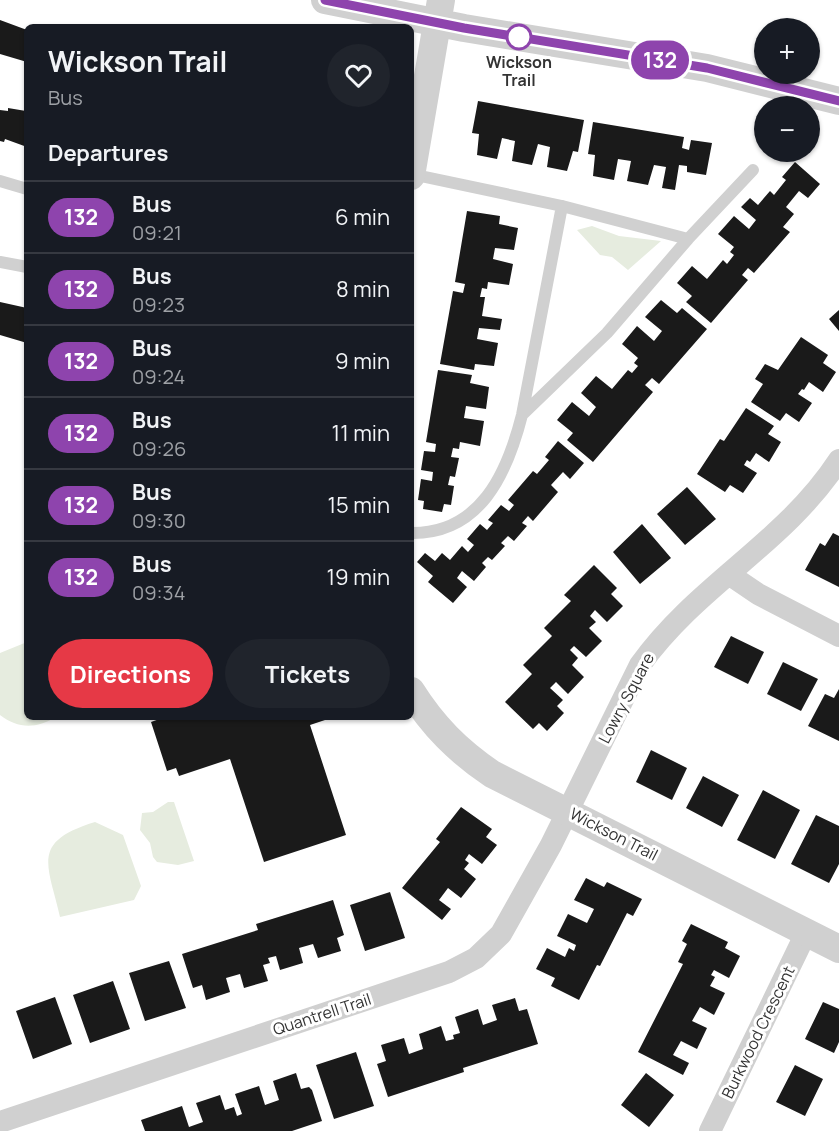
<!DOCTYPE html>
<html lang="en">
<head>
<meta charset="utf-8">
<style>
  :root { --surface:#171b24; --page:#20242c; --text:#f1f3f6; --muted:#9ea1a6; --line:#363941; --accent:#e63946 }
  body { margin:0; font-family:Manrope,sans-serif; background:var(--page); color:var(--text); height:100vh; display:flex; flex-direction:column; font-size:22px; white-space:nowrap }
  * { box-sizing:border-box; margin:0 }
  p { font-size:20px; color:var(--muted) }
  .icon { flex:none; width:33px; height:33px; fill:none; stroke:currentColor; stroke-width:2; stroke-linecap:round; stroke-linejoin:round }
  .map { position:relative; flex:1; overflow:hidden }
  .panel { position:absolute; left:24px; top:24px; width:390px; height:696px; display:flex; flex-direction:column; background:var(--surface); border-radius:9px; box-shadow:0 2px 4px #0004 }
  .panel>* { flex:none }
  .badge { padding:0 12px; border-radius:20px; font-size:21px; line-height:39px }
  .tools { position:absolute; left:754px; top:18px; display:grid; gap:12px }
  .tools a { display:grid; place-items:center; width:66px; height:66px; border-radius:50%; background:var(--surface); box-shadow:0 2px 4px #0004; font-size:30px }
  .map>.badge { position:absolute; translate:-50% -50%; box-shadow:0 0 0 3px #fff }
  h2 { padding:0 24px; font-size:22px; line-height:54px }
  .round { display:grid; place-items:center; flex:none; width:63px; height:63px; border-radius:32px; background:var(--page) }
  .summary { display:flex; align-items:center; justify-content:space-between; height:102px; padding:0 24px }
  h1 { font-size:28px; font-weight:700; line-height:45px }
  .cta { display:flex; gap:12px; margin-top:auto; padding:12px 24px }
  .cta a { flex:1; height:69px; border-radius:36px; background:var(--accent); color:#fff; font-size:24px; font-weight:700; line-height:69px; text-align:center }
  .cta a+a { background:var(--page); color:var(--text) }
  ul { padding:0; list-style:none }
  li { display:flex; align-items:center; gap:18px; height:72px; padding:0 24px; border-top:2px solid var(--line) }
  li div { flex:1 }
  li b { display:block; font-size:22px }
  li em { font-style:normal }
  li .badge { min-width:66px; font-weight:700; text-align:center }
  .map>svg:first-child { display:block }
  .green { fill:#e6ecdf }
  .building { fill:#1a1a1a }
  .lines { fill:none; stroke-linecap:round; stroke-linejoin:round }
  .service { stroke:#d0d0d0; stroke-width:12 }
  .minor { stroke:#d0d0d0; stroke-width:22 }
  .tertiary { stroke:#d0d0d0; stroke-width:28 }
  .line-casing { stroke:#fff; stroke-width:14 }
  .line { stroke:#8e44ad; stroke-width:9 }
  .stop-dot { fill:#fff; stroke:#8e44ad; stroke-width:3 }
  .labels { text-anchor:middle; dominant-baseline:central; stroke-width:6; stroke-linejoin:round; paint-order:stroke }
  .stop-label { font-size:16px; font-weight:bold; fill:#333; stroke:#fff }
  .street-label { font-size:16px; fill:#333; stroke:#fff }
</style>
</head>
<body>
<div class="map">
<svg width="839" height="1131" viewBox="0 0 839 1131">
  <rect width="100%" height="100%" fill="#fff"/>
  <path class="green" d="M 592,226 L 619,236 L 661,241 L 628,270 L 612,257 L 600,255 L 577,230 Z
    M 27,642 L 27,717 L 56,717 C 36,729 18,729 0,715 L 0,653 Z
    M 168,802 L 174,802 L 194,861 L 178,865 L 157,862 L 153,857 L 150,843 L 140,830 L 142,813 L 153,812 Z
    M 95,822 L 123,835 L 141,886 L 134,900 L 60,917 C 48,864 30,842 95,822 Z"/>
  <path class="building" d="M 0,20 L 27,30 L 27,62 L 0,54 Z
    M 478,101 L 584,120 L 578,152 L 573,151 L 567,171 L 547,167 L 550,147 L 538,144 L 532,165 L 512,161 L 515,141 L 502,138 L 497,159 L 477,155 L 479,134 L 472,133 Z
    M 8,108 L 26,111 L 27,147 L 5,139 L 4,142 L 0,141 L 0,110 L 8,111 Z
    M 593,122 L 684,137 L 682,148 L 689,150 L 691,140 L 712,143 L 706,175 L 687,172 L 687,166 L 679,165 L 675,190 L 662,188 L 666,167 L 654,165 L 648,185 L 627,181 L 631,161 L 618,159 L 614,180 L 593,176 L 595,155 L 588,154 Z
    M 795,162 L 820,184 L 808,198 L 799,191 L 786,207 L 794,214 L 783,227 L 790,232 L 754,273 L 748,268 L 742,275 L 748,280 L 711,323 L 686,302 L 692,296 L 677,283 L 692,266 L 707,279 L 723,260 L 727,264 L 734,255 L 730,252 L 734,247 L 718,234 L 734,216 L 749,229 L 756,220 L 741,207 L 750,198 L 758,205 L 770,191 L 774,195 L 786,180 L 782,177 Z
    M 467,211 L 500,216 L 499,224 L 518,228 L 514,250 L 495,248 L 493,259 L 513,264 L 509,285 L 488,282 L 487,289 L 482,288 L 480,297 L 485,297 L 482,316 L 502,319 L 500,330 L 479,328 L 477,339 L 498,343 L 494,366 L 475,364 L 474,370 L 440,364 L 453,291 L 463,293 L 465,284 L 455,282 Z
    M 661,300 L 677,313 L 682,308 L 707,329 L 659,384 L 652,378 L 645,385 L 653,392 L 593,462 L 567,440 L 573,433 L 557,420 L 572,402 L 589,416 L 596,407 L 581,393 L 596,376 L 612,389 L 628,370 L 632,373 L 638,366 L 634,363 L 638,358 L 622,344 L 637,326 L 654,341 L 662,331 L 645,317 Z
    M 0,302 L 27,308 L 27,343 L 0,335 Z
    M 839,310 L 839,331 L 829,319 Z
    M 801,337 L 828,355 L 823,363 L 836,372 L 823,392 L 809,382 L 804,390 L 802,389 L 798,394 L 812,403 L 799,422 L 786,413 L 780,421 L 751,402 L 763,384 L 755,379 L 765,364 L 778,370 Z
    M 438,370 L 472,375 L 470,383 L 489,387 L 486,409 L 466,406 L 464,418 L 484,421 L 480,446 L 460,442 L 459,449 L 453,448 L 451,457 L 459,458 L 455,477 L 450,476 L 448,485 L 454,486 L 451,505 L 444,504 L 442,512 L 423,509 L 424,501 L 418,500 L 421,479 L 432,481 L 433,472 L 421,470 L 424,451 L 435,452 L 436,444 L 426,442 Z
    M 746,408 L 774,426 L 768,434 L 781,442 L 769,462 L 756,453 L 750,462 L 747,460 L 744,465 L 757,473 L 743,493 L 730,485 L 725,492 L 697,474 L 720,439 L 724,441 Z
    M 558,441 L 584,463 L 570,479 L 563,472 L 551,485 L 558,492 L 533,521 L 528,516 L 522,523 L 527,526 L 514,541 L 508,536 L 501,543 L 505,546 L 492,560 L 488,557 L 482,563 L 486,567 L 474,581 L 462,571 L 457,578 L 467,587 L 453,603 L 428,582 L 433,576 L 417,562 L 425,553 L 435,561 L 442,553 L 450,560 L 462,546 L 468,552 L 474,545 L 467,539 L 480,524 L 487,530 L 493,523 L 488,520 L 501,505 L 509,511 L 514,505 L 508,500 L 533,471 L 537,474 L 549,460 L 545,457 Z
    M 687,487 L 716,519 L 685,545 L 657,514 Z
    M 642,524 L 671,558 L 640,584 L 613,552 Z
    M 833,533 L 839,536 L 839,587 L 805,570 L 820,543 L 825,546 Z
    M 594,565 L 617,588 L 611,594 L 623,606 L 607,622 L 595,610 L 590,616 L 596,622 L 589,628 L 602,641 L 586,657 L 574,646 L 570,650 L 578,658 L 572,665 L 584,677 L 568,694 L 556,682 L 550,688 L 563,700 L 557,706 L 564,713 L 547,731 L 539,723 L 533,729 L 505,702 L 532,674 L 523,665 L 552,636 L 544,628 L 571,601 L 564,595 Z
    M 731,636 L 764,652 L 748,684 L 714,667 Z
    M 783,662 L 818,679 L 801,711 L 767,694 Z
    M 839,689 L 839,741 L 808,726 L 825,694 L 834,698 Z
    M 165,717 L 334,717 L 310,725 L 346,835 L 264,862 L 230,759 L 179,776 L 176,768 L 167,771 L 151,722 Z
    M 651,750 L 687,768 L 672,800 L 636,782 Z
    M 703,776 L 739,795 L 722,827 L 686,808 Z
    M 763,790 L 800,810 L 775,859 L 737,840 Z
    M 461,807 L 492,829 L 486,837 L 497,845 L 482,864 L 469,854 L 465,860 L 469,863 L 464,869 L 476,879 L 461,898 L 448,888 L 439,900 L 451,909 L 442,920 L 402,888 L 440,842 L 436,839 Z
    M 816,815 L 839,826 L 839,864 L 829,883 L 791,864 Z
    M 586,878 L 604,887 L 607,882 L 642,899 L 633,916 L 627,913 L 600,966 L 597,965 L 579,1000 L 551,986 L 555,978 L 536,969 L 547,948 L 565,957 L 569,948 L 574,951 L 576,945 L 557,936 L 568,914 L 587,923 L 594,909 L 574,900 Z
    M 390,892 L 405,938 L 365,951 L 350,905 Z
    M 333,900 L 344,935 L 337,938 L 341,951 L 318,958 L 313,944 L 299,948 L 303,963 L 280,970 L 276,956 L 268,958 L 270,963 L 263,965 L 268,981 L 244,988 L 240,974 L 226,978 L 230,992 L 206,1000 L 202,985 L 193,988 L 182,954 L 258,930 L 256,924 Z
    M 691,924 L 728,942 L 725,948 L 740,956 L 729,978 L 714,970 L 711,975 L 715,977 L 710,986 L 725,993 L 714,1015 L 700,1007 L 692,1021 L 707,1028 L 697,1049 L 681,1041 L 673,1055 L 689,1063 L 683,1075 L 638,1052 L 683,964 L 678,962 L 687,944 L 682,941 Z
    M 169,961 L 186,1008 L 145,1021 L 129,973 Z
    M 113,981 L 130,1029 L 90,1043 L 73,995 Z
    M 55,997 L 72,1044 L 33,1059 L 16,1011 Z
    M 515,998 L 519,1011 L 527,1009 L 538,1044 L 463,1068 L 464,1072 L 388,1097 L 377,1064 L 386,1061 L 381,1045 L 404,1038 L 409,1054 L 423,1049 L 419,1034 L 441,1026 L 446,1041 L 454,1039 L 453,1035 L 460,1033 L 455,1017 L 478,1009 L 483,1025 L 497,1020 L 492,1005 Z
    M 823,1002 L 839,1009 L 839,1042 L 834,1053 L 805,1039 Z
    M 356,1052 L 374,1106 L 334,1119 L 316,1065 Z
    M 795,1065 L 823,1079 L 805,1116 L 776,1102 Z
    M 296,1073 L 301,1089 L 309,1087 L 312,1090 L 322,1121 L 292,1131 L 145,1131 L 141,1120 L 182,1106 L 189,1127 L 203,1122 L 196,1103 L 220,1095 L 225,1110 L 234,1107 L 237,1116 L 242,1114 L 235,1094 L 259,1086 L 265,1105 L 279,1100 L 273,1081 Z
    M 646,1073 L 674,1095 L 649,1127 L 621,1105 Z"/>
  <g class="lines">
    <path class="service" d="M 411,174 L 562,206 L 688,239
      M 0,181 L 27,189
      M 0,262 L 27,267
      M 522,415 L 607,333 L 688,239 L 753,170
      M 411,533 C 480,534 507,474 522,415 L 562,206"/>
    <path class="minor" d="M 730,575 L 758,594 L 839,636
      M 0,1122 L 449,972 L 476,958 L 501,934 L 551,845 L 640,665 C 698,584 784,544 839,460
      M 710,1131 L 806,933"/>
    <path class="tertiary" d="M 325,0 L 464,28 L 707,68 L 839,101
      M 411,176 L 441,0
      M 411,691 C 433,726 458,751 492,774 L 839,949"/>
  </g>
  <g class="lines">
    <defs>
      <path id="line" d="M 325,0 L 464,28 L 707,68 L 839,101"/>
    </defs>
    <use href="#line" class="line-casing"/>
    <use href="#line" class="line"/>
  </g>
  <circle class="stop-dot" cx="519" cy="37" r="12"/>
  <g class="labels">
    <g class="stop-label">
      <text x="519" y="62">Wickson<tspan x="519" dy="18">Trail</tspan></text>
    </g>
    <g class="street-label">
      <text transform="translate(626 698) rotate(-62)">Lowry Square</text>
      <text transform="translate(614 834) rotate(27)">Wickson Trail</text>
      <text transform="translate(322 1014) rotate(-18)">Quantrell Trail</text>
      <text transform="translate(758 1032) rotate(-64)">Burkwood Crescent</text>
    </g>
  </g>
</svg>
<div class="tools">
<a>+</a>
<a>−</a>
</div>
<b class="badge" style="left:660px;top:60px;background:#8e44ad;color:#fff">132</b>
<section class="panel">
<div class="summary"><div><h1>Wickson Trail</h1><p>Bus</p></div><a class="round"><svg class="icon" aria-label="heart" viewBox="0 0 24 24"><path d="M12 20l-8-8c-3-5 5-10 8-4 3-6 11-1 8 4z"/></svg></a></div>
<h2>Departures</h2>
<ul>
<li><span class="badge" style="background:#8e44ad;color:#fff">132</span><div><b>Bus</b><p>09:21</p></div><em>6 min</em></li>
<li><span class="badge" style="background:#8e44ad;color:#fff">132</span><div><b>Bus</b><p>09:23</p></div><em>8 min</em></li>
<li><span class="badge" style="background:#8e44ad;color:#fff">132</span><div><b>Bus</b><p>09:24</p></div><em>9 min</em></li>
<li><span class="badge" style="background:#8e44ad;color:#fff">132</span><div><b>Bus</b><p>09:26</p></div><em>11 min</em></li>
<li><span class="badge" style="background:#8e44ad;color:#fff">132</span><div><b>Bus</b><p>09:30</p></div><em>15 min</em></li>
<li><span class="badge" style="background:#8e44ad;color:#fff">132</span><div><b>Bus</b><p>09:34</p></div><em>19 min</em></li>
</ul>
<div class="cta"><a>Directions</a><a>Tickets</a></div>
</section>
</div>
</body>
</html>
